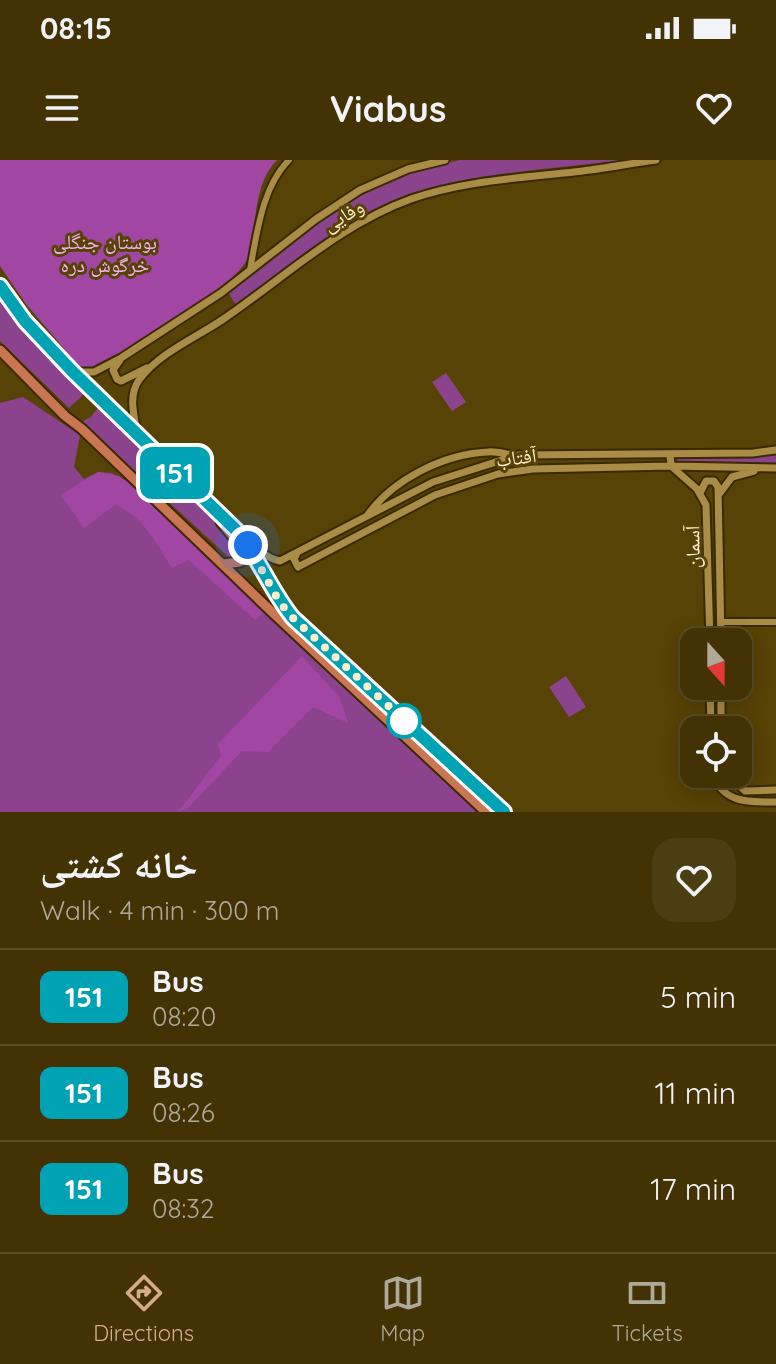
<!DOCTYPE html>
<html lang="en">
<head>
<meta charset="utf-8">
<style>
  :root { --surface:#423204; --page:#4c3e13; --text:#f1f3f6; --muted:#aeaa9a; --line:#5a4d26; --accent:#d6ab8b }
  body { margin:0; font-family:Quicksand,"Noto Naskh Arabic",sans-serif; background:var(--page); color:var(--text); height:100vh; display:flex; flex-direction:column; font-size:30px; white-space:nowrap }
  * { box-sizing:border-box; margin:0 }
  p { font-size:26px; color:var(--muted) }
  .icon { flex:none; width:44px; height:44px; fill:none; stroke:currentColor; stroke-width:2; stroke-linecap:round; stroke-linejoin:round }
  .map { position:relative; height:652px; overflow:hidden }
  .side { display:flex; flex-direction:column; background:var(--surface); flex:1 }
  .side>* { flex:none }
  .badge { padding:0 16px; border-radius:12px; font-size:28px; line-height:52px }
  .needle { width:52px; rotate:159deg }
  .controls { position:absolute; left:680px; top:468px; display:grid; gap:16px }
  .controls a { display:grid; place-items:center; width:72px; height:72px; border-radius:16px; background:var(--surface); box-shadow:0 4px 20px #0003,0 0 0 2px var(--line); font-size:40px }
  .you { position:absolute; width:40px; height:40px; margin:-20px; border:6px solid #fff; border-radius:50%; background:#1a73e8; box-shadow:0 0 0 12px #1a73e833 }
  .map>.badge { position:absolute; translate:-50% -50%; box-shadow:0 0 0 4px #fff }
  .round { display:grid; place-items:center; flex:none; width:84px; height:84px; border-radius:24px; background:var(--page) }
  .head { display:flex; align-items:center; justify-content:space-between; height:136px; padding:0 40px }
  h1 { font-size:38px; font-weight:700; line-height:60px }
  ul { padding:0; list-style:none }
  li { display:flex; align-items:center; gap:24px; height:96px; padding:0 40px; border-top:2px solid var(--line) }
  li div { flex:1 }
  li b { display:block; font-size:30px }
  li em { font-style:normal }
  li .badge { min-width:88px; font-weight:700; text-align:center }
  .status { display:flex; justify-content:space-between; align-items:center; height:56px; padding:0 40px; background:var(--surface); direction:ltr }
  .status svg { height:22px; fill:currentColor }
  header { display:flex; justify-content:space-between; align-items:center; height:104px; padding:0 40px; background:var(--surface); font-size:36px; font-weight:700 }
  .tabs { display:flex; justify-content:space-around; align-items:center; height:112px; border-top:2px solid var(--line); background:var(--surface); font-size:22px; color:var(--muted) }
  .tabs a { display:grid; justify-items:center; gap:4px }
  .tabs .active { color:var(--accent) }
  .map>svg:first-child { display:block }
  .green { fill:#8c438d }
  .forest { fill:#a246a3 }
  .lines { fill:none; stroke-linecap:round; stroke-linejoin:round }
  .minor-casing { stroke:#392a02; stroke-width:10 }
  .tertiary-casing { stroke:#392a02; stroke-width:11 }
  .primary-casing { stroke:#392a02; stroke-width:13 }
  .minor { stroke:#a98c45; stroke-width:6 }
  .tertiary { stroke:#a98c45; stroke-width:7 }
  .primary { stroke:#cb7653; stroke-width:9 }
  .line-casing { stroke:#fff; stroke-width:18 }
  .line { stroke:#00a3b4; stroke-width:12 }
  .walk { stroke:#feefcc; stroke-width:8; stroke-dasharray:0 14.4 }
  .stop-dot { fill:#fff; stroke:#00a3b4; stroke-width:4 }
  .labels { text-anchor:middle; dominant-baseline:central; stroke-width:6; stroke-linejoin:round; paint-order:stroke }
  .street-label { font-size:20px; fill:#feefcc; stroke:#584306 }
  .park-label { font-size:20px; fill:#f7b2f6; stroke:#584306 }
</style>
</head>
<body>
<div class="status"><b>08:15</b><svg viewBox="0 0 49 12"><path d="M0 12V9h3v3zM5 12V6h3v6zM10 12V3h3v9zM15 12V0h3v12zM26 1h20v11H26zM47 4h2v5h-2z"/></svg></div>
<header><svg class="icon" aria-label="menu" viewBox="0 0 24 24"><path d="M4 6h16M4 12h16M4 18h16"/></svg>Viabus<svg class="icon" aria-label="heart" viewBox="0 0 24 24"><path d="M12 20l-8-8c-3-5 5-10 8-4 3-6 11-1 8 4z"/></svg></header>
<div class="map">
<svg width="776" height="652" viewBox="0 0 776 652">
  <rect width="100%" height="100%" fill="#584306"/>
  <path class="green" d="M 461,0 L 623,0 C 538,11 451,12 372,51 C 323,75 280,113 236,145 L 228,132 C 304,72 361,19 461,0 Z
    M 0,136 L 15,156 L 85,233 L 69,248 L 0,181 Z
    M 446,213 L 466,242 L 452,251 L 432,222 Z
    M 23,237 L 80,275 L 74,307 L 84,319 L 98,312 L 112,313 L 164,350 L 428,601 L 476,652 L 0,652 L 0,243 Z
    M 100,245 L 206,352 L 235,384 L 239,394 L 232,400 L 81,262 L 91,257 Z
    M 776,294 L 776,305 L 676,301 L 678,299 L 745,298 Z
    M 566,516 L 586,547 L 569,557 L 549,527 Z"/>
  <path class="forest" d="M 0,0 L 277,0 C 252,25 258,67 247,99 C 238,125 129,188 102,205 L 88,209 L 79,206 L 26,144 L 0,106 Z
    M 98,312 L 119,316 L 129,323 L 263,453 L 255,460 L 189,400 L 172,408 C 157,385 143,355 115,345 L 84,368 L 61,335 Z
    M 302,496 L 340,538 L 348,563 L 313,547 L 268,592 L 242,591 L 189,647 L 178,652 L 221,596 L 218,584 Z"/>
  <g class="lines">
    <defs>
      <path id="minor" d="M 250,110 C 257,73 262,27 289,0
        M 721,462 L 776,462"/>
      <path id="tertiary" d="M 120,200 L 113,210 L 117,219 L 121,221 L 147,208
        M 74,212 L 94,212 L 121,198 L 221,133 L 316,59 L 360,30 L 408,9 L 445,0
        M 137,273 C 134,255 128,236 139,220 C 159,193 195,178 222,160 C 284,118 339,65 411,39 C 469,19 529,18 590,10 C 612,7 634,3 656,0
        M 670,294 L 671,306 L 697,329 L 706,345 L 710,482
        M 700,333 L 706,321 L 714,321 L 718,327 L 721,482
        M 720,333 L 732,317 L 754,311
        M 367,356 C 392,320 443,294 488,292 C 496,291 505,294 513,295
        M 247,384 C 259,389 267,399 280,401 L 433,322 L 518,295 L 753,293 L 776,290
        M 297,393 L 294,399 L 298,407 L 435,335 L 498,314 L 533,309 L 671,306 L 776,308
        M 710,526 L 711,570
        M 721,570 L 721,526
        M 713,614 C 723,644 750,642 776,642
        M 727,614 L 745,631 L 776,630"/>
      <path id="primary" d="M 0,126 L 25,161 L 72,211 L 236,370 C 259,398 271,431 293,458 L 504,652
        M 0,190 L 65,256 L 82,269 L 272,452 L 486,652
        M 221,362 L 238,383 L 243,395 L 240,402 L 223,404"/>
    </defs>
    <use href="#minor" class="minor-casing"/>
    <use href="#tertiary" class="tertiary-casing"/>
    <use href="#primary" class="primary-casing"/>
    <use href="#minor" class="minor"/>
    <use href="#tertiary" class="tertiary"/>
    <use href="#primary" class="primary"/>
  </g>
  <g class="lines">
    <defs>
      <path id="line" d="M 0,126 L 25,161 L 72,211 L 236,370 C 259,398 271,431 293,458 L 504,652"/>
    </defs>
    <use href="#line" class="line-casing"/>
    <use href="#line" class="line"/>
    <path class="walk" d="M 248,385 L 280,443 L 293,458 L 408,564 L 404,561"/>
  </g>
  <circle class="stop-dot" cx="404" cy="561" r="16"/>
  <g class="labels">
    <g class="street-label">
      <text transform="translate(343 55) rotate(-30)">وفایی</text>
      <text transform="translate(516 297) rotate(-7)">آفتاب</text>
      <text transform="translate(692 387) rotate(-91)">آسمان</text>
    </g>
    <g class="park-label">
      <text x="105" y="81">بوستان جنگلی<tspan x="105" dy="23">خرگوش دره</tspan></text>
    </g>
  </g>
</svg>
<div class="controls">
<a><svg class="needle" viewBox="-14 -14 28 28"><path d="M0-13l5 13h-10z" fill="#e53935"/><path d="M0 13l5-13h-10z" fill="#aeaa9a"/></svg></a>
<a><svg class="icon" aria-label="locate" viewBox="0 0 24 24"><circle cx="12" cy="12" r="6"/><path d="M12 2v4M12 18v4M2 12h4M18 12h4"/></svg></a>
</div>
<div class="you" style="left:248px;top:385px"></div>
<b class="badge" style="left:175px;top:313px;background:#00a3b4;color:#fff">151</b>
</div>
<section class="side">
<div class="head"><div><h1>خانه کشتی</h1><p>Walk · 4 min · 300 m</p></div><a class="round"><svg class="icon" aria-label="heart" viewBox="0 0 24 24"><path d="M12 20l-8-8c-3-5 5-10 8-4 3-6 11-1 8 4z"/></svg></a></div>
<ul>
<li><span class="badge" style="background:#00a3b4;color:#fff">151</span><div><b>Bus</b><p>08:20</p></div><em>5 min</em></li>
<li><span class="badge" style="background:#00a3b4;color:#fff">151</span><div><b>Bus</b><p>08:26</p></div><em>11 min</em></li>
<li><span class="badge" style="background:#00a3b4;color:#fff">151</span><div><b>Bus</b><p>08:32</p></div><em>17 min</em></li>
</ul>
</section>
<nav class="tabs">
<a class="active"><svg class="icon" aria-label="directions" viewBox="0 0 24 24"><path d="M12 3l9 9-9 9-9-9zM9 14v-3h6M13 9l2 2-2 2"/></svg>Directions</a>
<a><svg class="icon" aria-label="map" viewBox="0 0 24 24"><path d="M3 6l6-2 6 2 6-2v14l-6 2-6-2-6 2zM9 4v14M15 6v14"/></svg>Map</a>
<a><svg class="icon" aria-label="tickets" viewBox="0 0 24 24"><path d="M3 7h18v10H3zM15 7v10"/></svg>Tickets</a>
</nav>
</body>
</html>
